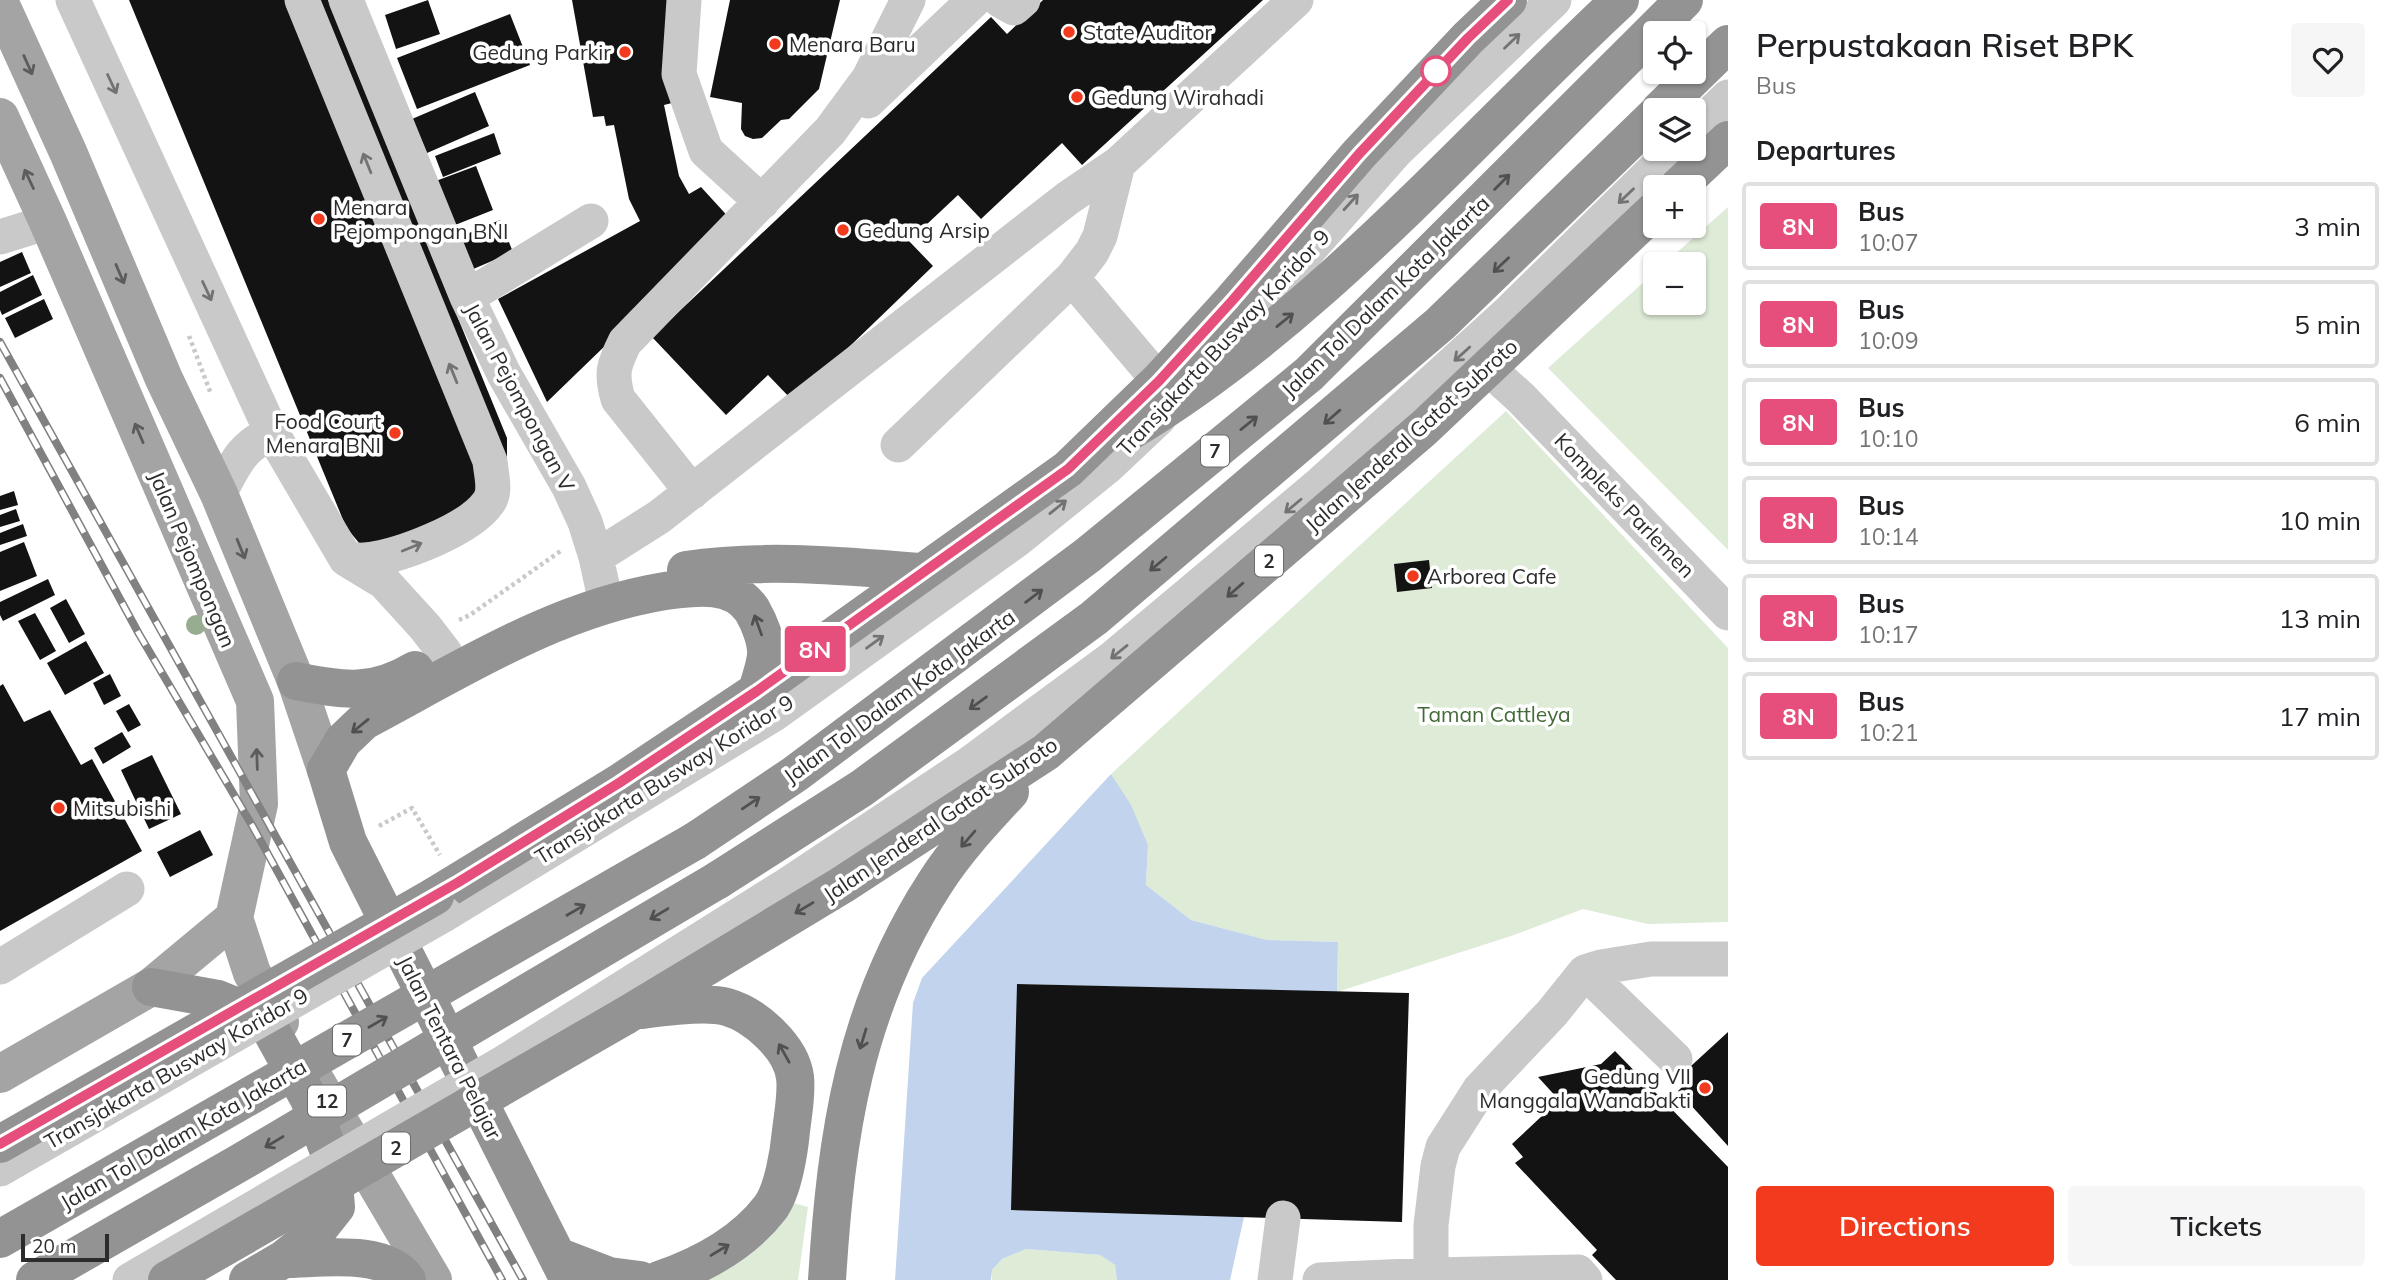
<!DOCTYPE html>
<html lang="en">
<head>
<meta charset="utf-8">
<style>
  :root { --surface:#fff; --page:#f6f6f6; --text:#202124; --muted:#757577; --line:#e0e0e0; --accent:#f23b1e }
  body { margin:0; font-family:Mulish,sans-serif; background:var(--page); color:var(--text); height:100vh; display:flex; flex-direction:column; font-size:26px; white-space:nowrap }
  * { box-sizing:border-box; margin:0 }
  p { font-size:23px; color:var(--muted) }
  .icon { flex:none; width:38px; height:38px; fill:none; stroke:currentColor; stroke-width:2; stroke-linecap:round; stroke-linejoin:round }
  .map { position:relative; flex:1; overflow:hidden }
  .sheet { display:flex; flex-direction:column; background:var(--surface); width:665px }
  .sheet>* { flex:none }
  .badge { padding:0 14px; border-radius:5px; font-size:24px; line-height:46px }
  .fabs { position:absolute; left:1643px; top:21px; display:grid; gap:14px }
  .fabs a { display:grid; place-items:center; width:63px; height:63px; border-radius:7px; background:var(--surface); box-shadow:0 2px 5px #0004; font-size:35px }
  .scale { position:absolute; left:21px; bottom:18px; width:88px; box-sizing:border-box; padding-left:7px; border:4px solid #2c2c2c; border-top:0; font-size:19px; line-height:24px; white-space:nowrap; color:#2c2c2c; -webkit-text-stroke:5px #fff; paint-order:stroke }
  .map>.badge { position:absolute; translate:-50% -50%; box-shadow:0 0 0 4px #fff }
  h2 { padding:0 28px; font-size:26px; line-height:63px }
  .round { display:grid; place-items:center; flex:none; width:74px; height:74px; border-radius:7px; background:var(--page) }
  .headline { display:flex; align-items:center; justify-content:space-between; height:119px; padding:0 28px }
  h1 { font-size:33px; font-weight:600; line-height:52px }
  .action { display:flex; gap:14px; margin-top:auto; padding:14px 28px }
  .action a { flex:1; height:80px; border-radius:7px; background:var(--accent); color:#fff; font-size:28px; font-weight:600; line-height:80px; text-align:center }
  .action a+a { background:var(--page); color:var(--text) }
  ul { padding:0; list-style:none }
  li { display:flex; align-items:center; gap:21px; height:88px; margin:0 14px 10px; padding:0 14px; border:4px solid var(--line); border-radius:7px }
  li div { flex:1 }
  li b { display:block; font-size:26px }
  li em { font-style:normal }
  li .badge { min-width:77px; font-weight:700; text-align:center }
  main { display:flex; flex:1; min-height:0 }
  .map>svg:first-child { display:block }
  .green { fill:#deebd7 }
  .water { fill:#c1d3ed }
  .building { fill:#131313 }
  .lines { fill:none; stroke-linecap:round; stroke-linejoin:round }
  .path { stroke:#c9c9c9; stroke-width:4.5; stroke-dasharray:3.5 3.5; stroke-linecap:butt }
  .minor { stroke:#c9c9c9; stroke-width:35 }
  .major { stroke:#a4a4a4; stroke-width:38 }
  .highway { stroke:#939393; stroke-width:38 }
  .rail-casing { stroke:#818181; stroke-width:8 }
  .rail { stroke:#fff; stroke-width:5; stroke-dasharray:16; stroke-linecap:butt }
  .minor-bridge { stroke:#c9c9c9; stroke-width:35 }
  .highway-bridge { stroke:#939393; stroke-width:38 }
  .tree { fill:#98ad90 }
  .oneway { stroke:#737373 }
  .oneway2 { stroke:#5c5c5c }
  .oneway3 { stroke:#505050 }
  .line-casing { stroke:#fff; stroke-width:16 }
  .line { stroke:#e64f7c; stroke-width:10 }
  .poi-dot { fill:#f23b1e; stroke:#fff; stroke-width:2.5 }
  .stop-dot { fill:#fff; stroke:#e64f7c; stroke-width:3.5 }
  .labels { text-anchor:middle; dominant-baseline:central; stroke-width:7; stroke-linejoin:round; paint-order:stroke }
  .shield { fill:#fff; stroke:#6b6b6b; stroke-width:2 }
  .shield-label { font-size:19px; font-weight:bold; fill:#2c2c2c }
  .poi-label { font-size:21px; fill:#2c2c2c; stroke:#fff; text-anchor:start }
  .street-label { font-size:21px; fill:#2c2c2c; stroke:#fff }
  .park-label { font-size:21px; fill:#436a36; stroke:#fff }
</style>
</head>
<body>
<main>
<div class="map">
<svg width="1728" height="1280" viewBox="0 0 1728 1280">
  <rect width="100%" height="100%" fill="#fff"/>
  <path class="green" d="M 1728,207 L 1728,550 L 1548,368 L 1655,272 L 1656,303 L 1694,303 L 1694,264 L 1664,264 Z
    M 1506,411 L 1728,648 L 1728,922 L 1648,924 L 1583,909 L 1511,936 L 1337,992 L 1338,942 L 1267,940 L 1191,920 L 1146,885 L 1148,845 L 1111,774 Z
    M 793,1203 L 808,1207 L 798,1280 L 705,1280 Z
    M 1026,1249 L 1100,1255 L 1115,1265 L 1117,1280 L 992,1280 L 992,1270 L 1002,1259 Z"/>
  <path class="water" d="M 1111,774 L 1131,805 L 1148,845 L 1146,885 L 1191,920 L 1267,940 L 1338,942 L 1337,992 L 1017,984 L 1244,1217 L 1230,1280 L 1117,1280 L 1115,1265 L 1100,1255 L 1026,1249 L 1002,1259 L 992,1270 L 991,1280 L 895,1280 L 913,1003 L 922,978 Z"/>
  <path class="building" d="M 129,0 L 328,0 L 507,438 L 507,466 L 459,537 L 359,543 L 346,527 Z
    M 428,0 L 440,34 L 396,49 L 385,15 Z
    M 572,0 L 667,0 L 672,103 L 664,105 L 679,176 L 689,194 L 701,187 L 733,222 L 547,402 L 498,299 L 640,221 L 629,199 L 614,125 L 606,126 L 604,116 L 593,117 Z
    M 730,0 L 840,0 L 819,89 L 789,119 L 781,120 L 762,138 L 753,139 L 745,136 L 741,129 L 742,103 L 710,97 Z
    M 1043,0 L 1263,0 L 1082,165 L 1062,143 L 981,219 L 958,195 L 909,241 L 933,266 L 793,401 L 768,375 L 726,415 L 652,337 L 991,17 L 1007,34 Z
    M 510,14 L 530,65 L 417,109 L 397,58 Z
    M 475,92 L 489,126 L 427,153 L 412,119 Z
    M 494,133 L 501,154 L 443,177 L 435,156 Z
    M 476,166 L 493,210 L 450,227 L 433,182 Z
    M 500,220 L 513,252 L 471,270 L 457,238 Z
    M 22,252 L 31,273 L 0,287 L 0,262 Z
    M 33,275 L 42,295 L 2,315 L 0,310 L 0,292 Z
    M 44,299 L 53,319 L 15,338 L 5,318 Z
    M 14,491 L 18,505 L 0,510 L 0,496 Z
    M 16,509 L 20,521 L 0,527 L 0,515 Z
    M 23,524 L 27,536 L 0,545 L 0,533 Z
    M 24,542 L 37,576 L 0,591 L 0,552 Z
    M 1429,560 L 1432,588 L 1397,592 L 1394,564 Z
    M 48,579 L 55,595 L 3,621 L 0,615 L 0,602 Z
    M 66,599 L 85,634 L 69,643 L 50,608 Z
    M 35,613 L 56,651 L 40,660 L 18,621 Z
    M 86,641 L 104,673 L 65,695 L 47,663 Z
    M 110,674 L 121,696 L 104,705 L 93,683 Z
    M 3,684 L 24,722 L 50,710 L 81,765 L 92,759 L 142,851 L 0,931 L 0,686 Z
    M 129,704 L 141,725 L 128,732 L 116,711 Z
    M 122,732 L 131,747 L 103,764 L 94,748 Z
    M 152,755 L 181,814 L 149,829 L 121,770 Z
    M 200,830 L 213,855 L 170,877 L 157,852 Z
    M 1017,984 L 1409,993 L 1402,1222 L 1011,1210 Z
    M 1728,1032 L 1728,1146 L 1678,1091 L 1685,1084 L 1679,1077 Z
    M 1615,1051 L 1728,1167 L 1728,1280 L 1616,1280 L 1592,1255 L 1597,1250 L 1515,1163 L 1523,1157 L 1512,1144 L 1559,1100 L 1538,1077 L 1601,1064 Z"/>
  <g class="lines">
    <path class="path" d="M 189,336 L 211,394
      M 459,620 L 470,615 L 562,550
      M 379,826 L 412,808 L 440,855"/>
    <path class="minor" d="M 73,0 L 272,433 L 346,559 L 384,582 L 425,627 L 445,653 L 455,673
      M 302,0 L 490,461 C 491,475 497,492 488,503 C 469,530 400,556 367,560 C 361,561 353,559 346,559
      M 346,0 L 467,297 L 504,374 L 569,487 L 585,522 L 596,557 L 606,603
      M 684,0 L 679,74 L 706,151 L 762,202
      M 1000,0 L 1014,8 L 1023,0
      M 868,101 L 974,0
      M 1694,130 L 1728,97
      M 1118,164 L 1100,236 L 1092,252 L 1072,278 L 1159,381
      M 0,237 L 48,222
      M 467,297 L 591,221
      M 1488,368 L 1521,398 L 1728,613
      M 1199,374 L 1397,150 L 1554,0
      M 898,445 L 1072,278
      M 692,492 L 618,399 C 611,374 613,366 625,342 L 830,131 L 869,78 L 908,0
      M 219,494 C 234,466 241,446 272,433
      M 596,557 L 659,517 L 1068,198 L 1118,164 L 1296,0
      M 445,914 L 774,714 L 1018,539 L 1107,467 L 1159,418
      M 0,967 L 127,889
      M 1585,972 L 1675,1059
      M 508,1060 L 787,885 L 969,764 L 1114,657 L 1319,485 L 1507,314 L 1675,149
      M 1431,1275 L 1578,1272 L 1585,1280
      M 1275,1280 L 1283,1218
      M 1320,1280 L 1431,1275 L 1431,1225 L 1438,1166 L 1443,1147 L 1480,1089 L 1552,1013 L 1585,972 L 1601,967 L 1651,959 L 1728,959"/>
    <path class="major" d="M 0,3 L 68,152 L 164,379 L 219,494 L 296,681 L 326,770
      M 0,117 L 48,222 L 255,701 L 259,804 L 234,918 L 151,987 L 0,1074
      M 234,918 L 252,973 L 280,1022
      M 315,1080 L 433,1280"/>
    <path class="highway" d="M 1660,110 L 1728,44
      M 1678,187 L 1728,140
      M 1129,432 C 1317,319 1461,148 1620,0
      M 686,570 C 765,558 843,566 921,572
      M 296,681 C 343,690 372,696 415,670
      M 695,841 L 795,774 L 1088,555 L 1309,374 L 1684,0
      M 718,880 L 862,788 L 1094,618 L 1440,324 L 1656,115
      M 435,896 L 619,783 L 757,691 L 1068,469 L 1159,381 L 1232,301 L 1359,154 L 1468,38 L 1508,0
      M 151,987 L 218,999 L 264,1018 L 309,1099 L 332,1160 L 336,1207 L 313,1236 L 284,1259 L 248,1280
      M 642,1010 C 664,1007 706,1001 727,1007 C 755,1015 791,1047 795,1077 C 797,1094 793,1114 791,1131 C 789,1152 783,1191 770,1208 C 743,1243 700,1266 659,1280
      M 625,1016 L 842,885 L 1046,752 L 1424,428 L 1656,209
      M 557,1256 L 609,1276 L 640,1280
      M 284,1259 C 320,1259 384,1248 407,1280
      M 569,1280 L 348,842 L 326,770 L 343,741 L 364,721 C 462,669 555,609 665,591 C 695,587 733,581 752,610 C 759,622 767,641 766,655 C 765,667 760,679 757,691
      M 827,1280 C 836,1135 854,1008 935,883 C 956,850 983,821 1010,792"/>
    <defs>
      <path id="rail" d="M 0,342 L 523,1280
        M 0,378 L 139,634 L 253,827 L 502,1280"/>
    </defs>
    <use href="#rail" class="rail-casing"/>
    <use href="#rail" class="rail"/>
    <path class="minor-bridge" d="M 0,1169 L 445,914
      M 130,1280 L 508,1060"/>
    <path class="highway-bridge" d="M 0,1144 L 435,896
      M 0,1239 L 695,841
      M 35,1280 L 241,1162 L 718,880
      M 167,1280 L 625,1016"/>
  </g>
  <circle class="tree" cx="196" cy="625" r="10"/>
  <defs><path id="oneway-shaft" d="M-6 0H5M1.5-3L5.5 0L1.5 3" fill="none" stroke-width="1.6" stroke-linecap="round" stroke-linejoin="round" transform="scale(1.75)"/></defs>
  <g class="oneway">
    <use href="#oneway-shaft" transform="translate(1512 41) rotate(-44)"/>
    <use href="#oneway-shaft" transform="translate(112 84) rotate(65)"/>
    <use href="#oneway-shaft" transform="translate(367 163) rotate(-112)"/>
    <use href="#oneway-shaft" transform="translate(1626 196) rotate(136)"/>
    <use href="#oneway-shaft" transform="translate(1351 202) rotate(-48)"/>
    <use href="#oneway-shaft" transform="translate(207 291) rotate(65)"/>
    <use href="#oneway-shaft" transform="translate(1462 354) rotate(138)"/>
    <use href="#oneway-shaft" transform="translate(453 373) rotate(-112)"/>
    <use href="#oneway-shaft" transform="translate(1293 506) rotate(140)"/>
    <use href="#oneway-shaft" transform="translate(1058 507) rotate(-39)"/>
    <use href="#oneway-shaft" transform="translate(412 547) rotate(-22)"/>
    <use href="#oneway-shaft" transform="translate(875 642) rotate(-36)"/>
    <use href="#oneway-shaft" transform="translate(1119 652) rotate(141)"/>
  </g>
  <g class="oneway2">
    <use href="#oneway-shaft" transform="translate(28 65) rotate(66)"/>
    <use href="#oneway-shaft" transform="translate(29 179) rotate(-115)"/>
    <use href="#oneway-shaft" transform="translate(120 274) rotate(67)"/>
    <use href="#oneway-shaft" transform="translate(139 433) rotate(-113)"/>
    <use href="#oneway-shaft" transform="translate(241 549) rotate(68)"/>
    <use href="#oneway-shaft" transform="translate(257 759) rotate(-92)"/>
  </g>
  <g class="oneway3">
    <use href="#oneway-shaft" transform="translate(1502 182) rotate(-45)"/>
    <use href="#oneway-shaft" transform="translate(1501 265) rotate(136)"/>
    <use href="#oneway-shaft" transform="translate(1285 320) rotate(-39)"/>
    <use href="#oneway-shaft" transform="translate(1332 417) rotate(139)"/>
    <use href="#oneway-shaft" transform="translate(1249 423) rotate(-39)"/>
    <use href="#oneway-shaft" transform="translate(1158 564) rotate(140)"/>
    <use href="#oneway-shaft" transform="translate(1235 590) rotate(139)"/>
    <use href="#oneway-shaft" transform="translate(1034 596) rotate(-37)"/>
    <use href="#oneway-shaft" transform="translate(758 625) rotate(-110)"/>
    <use href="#oneway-shaft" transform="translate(978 703) rotate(144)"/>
    <use href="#oneway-shaft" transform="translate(360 726) rotate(141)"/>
    <use href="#oneway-shaft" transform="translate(751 803) rotate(-34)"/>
    <use href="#oneway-shaft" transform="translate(968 839) rotate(131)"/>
    <use href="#oneway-shaft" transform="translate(804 908) rotate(149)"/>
    <use href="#oneway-shaft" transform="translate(576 910) rotate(-30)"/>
    <use href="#oneway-shaft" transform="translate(659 914) rotate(149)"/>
    <use href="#oneway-shaft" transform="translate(378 1022) rotate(-30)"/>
    <use href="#oneway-shaft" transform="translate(863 1039) rotate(107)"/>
    <use href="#oneway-shaft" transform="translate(784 1053) rotate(-119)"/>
    <use href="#oneway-shaft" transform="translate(274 1142) rotate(149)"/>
    <use href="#oneway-shaft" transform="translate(720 1250) rotate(-31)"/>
  </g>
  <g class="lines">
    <defs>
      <path id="line" d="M 0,1144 L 457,883 L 619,783 L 757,691 L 1068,469 L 1159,381 L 1232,301 L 1359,154 L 1468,38 L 1508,0"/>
    </defs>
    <use href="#line" class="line-casing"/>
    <use href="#line" class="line"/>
  </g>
  <g class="poi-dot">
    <circle cx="1069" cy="32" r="7"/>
    <circle cx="775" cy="44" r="7"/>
    <circle cx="625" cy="52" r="7"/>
    <circle cx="1077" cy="97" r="7"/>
    <circle cx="319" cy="219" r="7"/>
    <circle cx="843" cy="230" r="7"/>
    <circle cx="395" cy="433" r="7"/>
    <circle cx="1413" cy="576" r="7"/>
    <circle cx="59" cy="808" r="7"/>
    <circle cx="1705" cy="1088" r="7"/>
  </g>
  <circle class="stop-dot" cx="1436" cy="71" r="14"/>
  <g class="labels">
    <g class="shield">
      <rect x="1201" y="435.5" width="28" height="31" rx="5"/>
      <rect x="1255" y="545.5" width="28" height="31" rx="5"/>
      <rect x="333" y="1024.5" width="28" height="31" rx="5"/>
      <rect x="308" y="1085.5" width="38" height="31" rx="5"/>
      <rect x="382" y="1132.5" width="28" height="31" rx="5"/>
    </g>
    <g class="shield-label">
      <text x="1215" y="451">7</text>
      <text x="1269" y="561">2</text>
      <text x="347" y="1040">7</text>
      <text x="327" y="1101">12</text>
      <text x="396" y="1148">2</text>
    </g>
    <g class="poi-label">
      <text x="1083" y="32">State Auditor</text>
      <text x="789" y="44">Menara Baru</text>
      <text x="611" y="52" text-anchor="end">Gedung Parkir</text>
      <text x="1091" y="97">Gedung Wirahadi</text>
      <text x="333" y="207">Menara<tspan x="333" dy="24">Pejompongan BNI</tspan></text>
      <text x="857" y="230">Gedung Arsip</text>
      <text x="381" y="421" text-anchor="end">Food Court<tspan x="381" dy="24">Menara BNI</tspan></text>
      <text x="1427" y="576">Arborea Cafe</text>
      <text x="73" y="808">Mitsubishi</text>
      <text x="1691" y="1076" text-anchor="end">Gedung VII<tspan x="1691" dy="24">Manggala Wanabakti</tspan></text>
    </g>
    <g class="street-label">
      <text transform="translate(1385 296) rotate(-44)">Jalan Tol Dalam Kota Jakarta</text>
      <text transform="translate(1223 342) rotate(-47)">Transjakarta Busway Koridor 9</text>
      <text transform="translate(520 397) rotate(62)">Jalan Pejompongan V</text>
      <text transform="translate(1411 435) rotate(-42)">Jalan Jenderal Gatot Subroto</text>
      <text transform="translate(1625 505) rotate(46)">Kompleks Parlemen</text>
      <text transform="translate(193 559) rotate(67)">Jalan Pejompongan</text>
      <text transform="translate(899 696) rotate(-36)">Jalan Tol Dalam Kota Jakarta</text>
      <text transform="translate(664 779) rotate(-32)">Transjakarta Busway Koridor 9</text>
      <text transform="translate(940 819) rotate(-34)">Jalan Jenderal Gatot Subroto</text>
      <text transform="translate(450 1047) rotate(63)">Jalan Tentara Pelajar</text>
      <text transform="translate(176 1068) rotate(-30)">Transjakarta Busway Koridor 9</text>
      <text transform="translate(183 1134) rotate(-30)">Jalan Tol Dalam Kota Jakarta</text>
    </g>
    <g class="park-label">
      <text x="1494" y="714">Taman Cattleya</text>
    </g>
  </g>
</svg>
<div class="fabs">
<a><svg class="icon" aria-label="locate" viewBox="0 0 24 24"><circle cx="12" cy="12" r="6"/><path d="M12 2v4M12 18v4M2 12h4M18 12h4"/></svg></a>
<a><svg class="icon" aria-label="layers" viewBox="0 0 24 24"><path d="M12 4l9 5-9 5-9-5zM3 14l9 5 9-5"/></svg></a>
<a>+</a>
<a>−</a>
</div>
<div class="scale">20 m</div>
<b class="badge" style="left:815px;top:649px;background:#e64f7c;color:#fff">8N</b>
</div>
<section class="sheet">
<div class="headline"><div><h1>Perpustakaan Riset BPK</h1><p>Bus</p></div><a class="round"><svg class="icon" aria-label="heart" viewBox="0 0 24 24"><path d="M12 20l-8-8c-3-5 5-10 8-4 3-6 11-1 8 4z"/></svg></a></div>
<h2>Departures</h2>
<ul>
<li><span class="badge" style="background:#e64f7c;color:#fff">8N</span><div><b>Bus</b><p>10:07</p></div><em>3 min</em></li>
<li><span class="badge" style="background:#e64f7c;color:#fff">8N</span><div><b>Bus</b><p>10:09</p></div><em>5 min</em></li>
<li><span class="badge" style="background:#e64f7c;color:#fff">8N</span><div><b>Bus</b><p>10:10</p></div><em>6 min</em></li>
<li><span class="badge" style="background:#e64f7c;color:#fff">8N</span><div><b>Bus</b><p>10:14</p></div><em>10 min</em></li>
<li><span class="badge" style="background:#e64f7c;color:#fff">8N</span><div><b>Bus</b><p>10:17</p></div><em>13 min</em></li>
<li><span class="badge" style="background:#e64f7c;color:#fff">8N</span><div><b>Bus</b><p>10:21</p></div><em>17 min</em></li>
</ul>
<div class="action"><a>Directions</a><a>Tickets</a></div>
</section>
</main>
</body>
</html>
